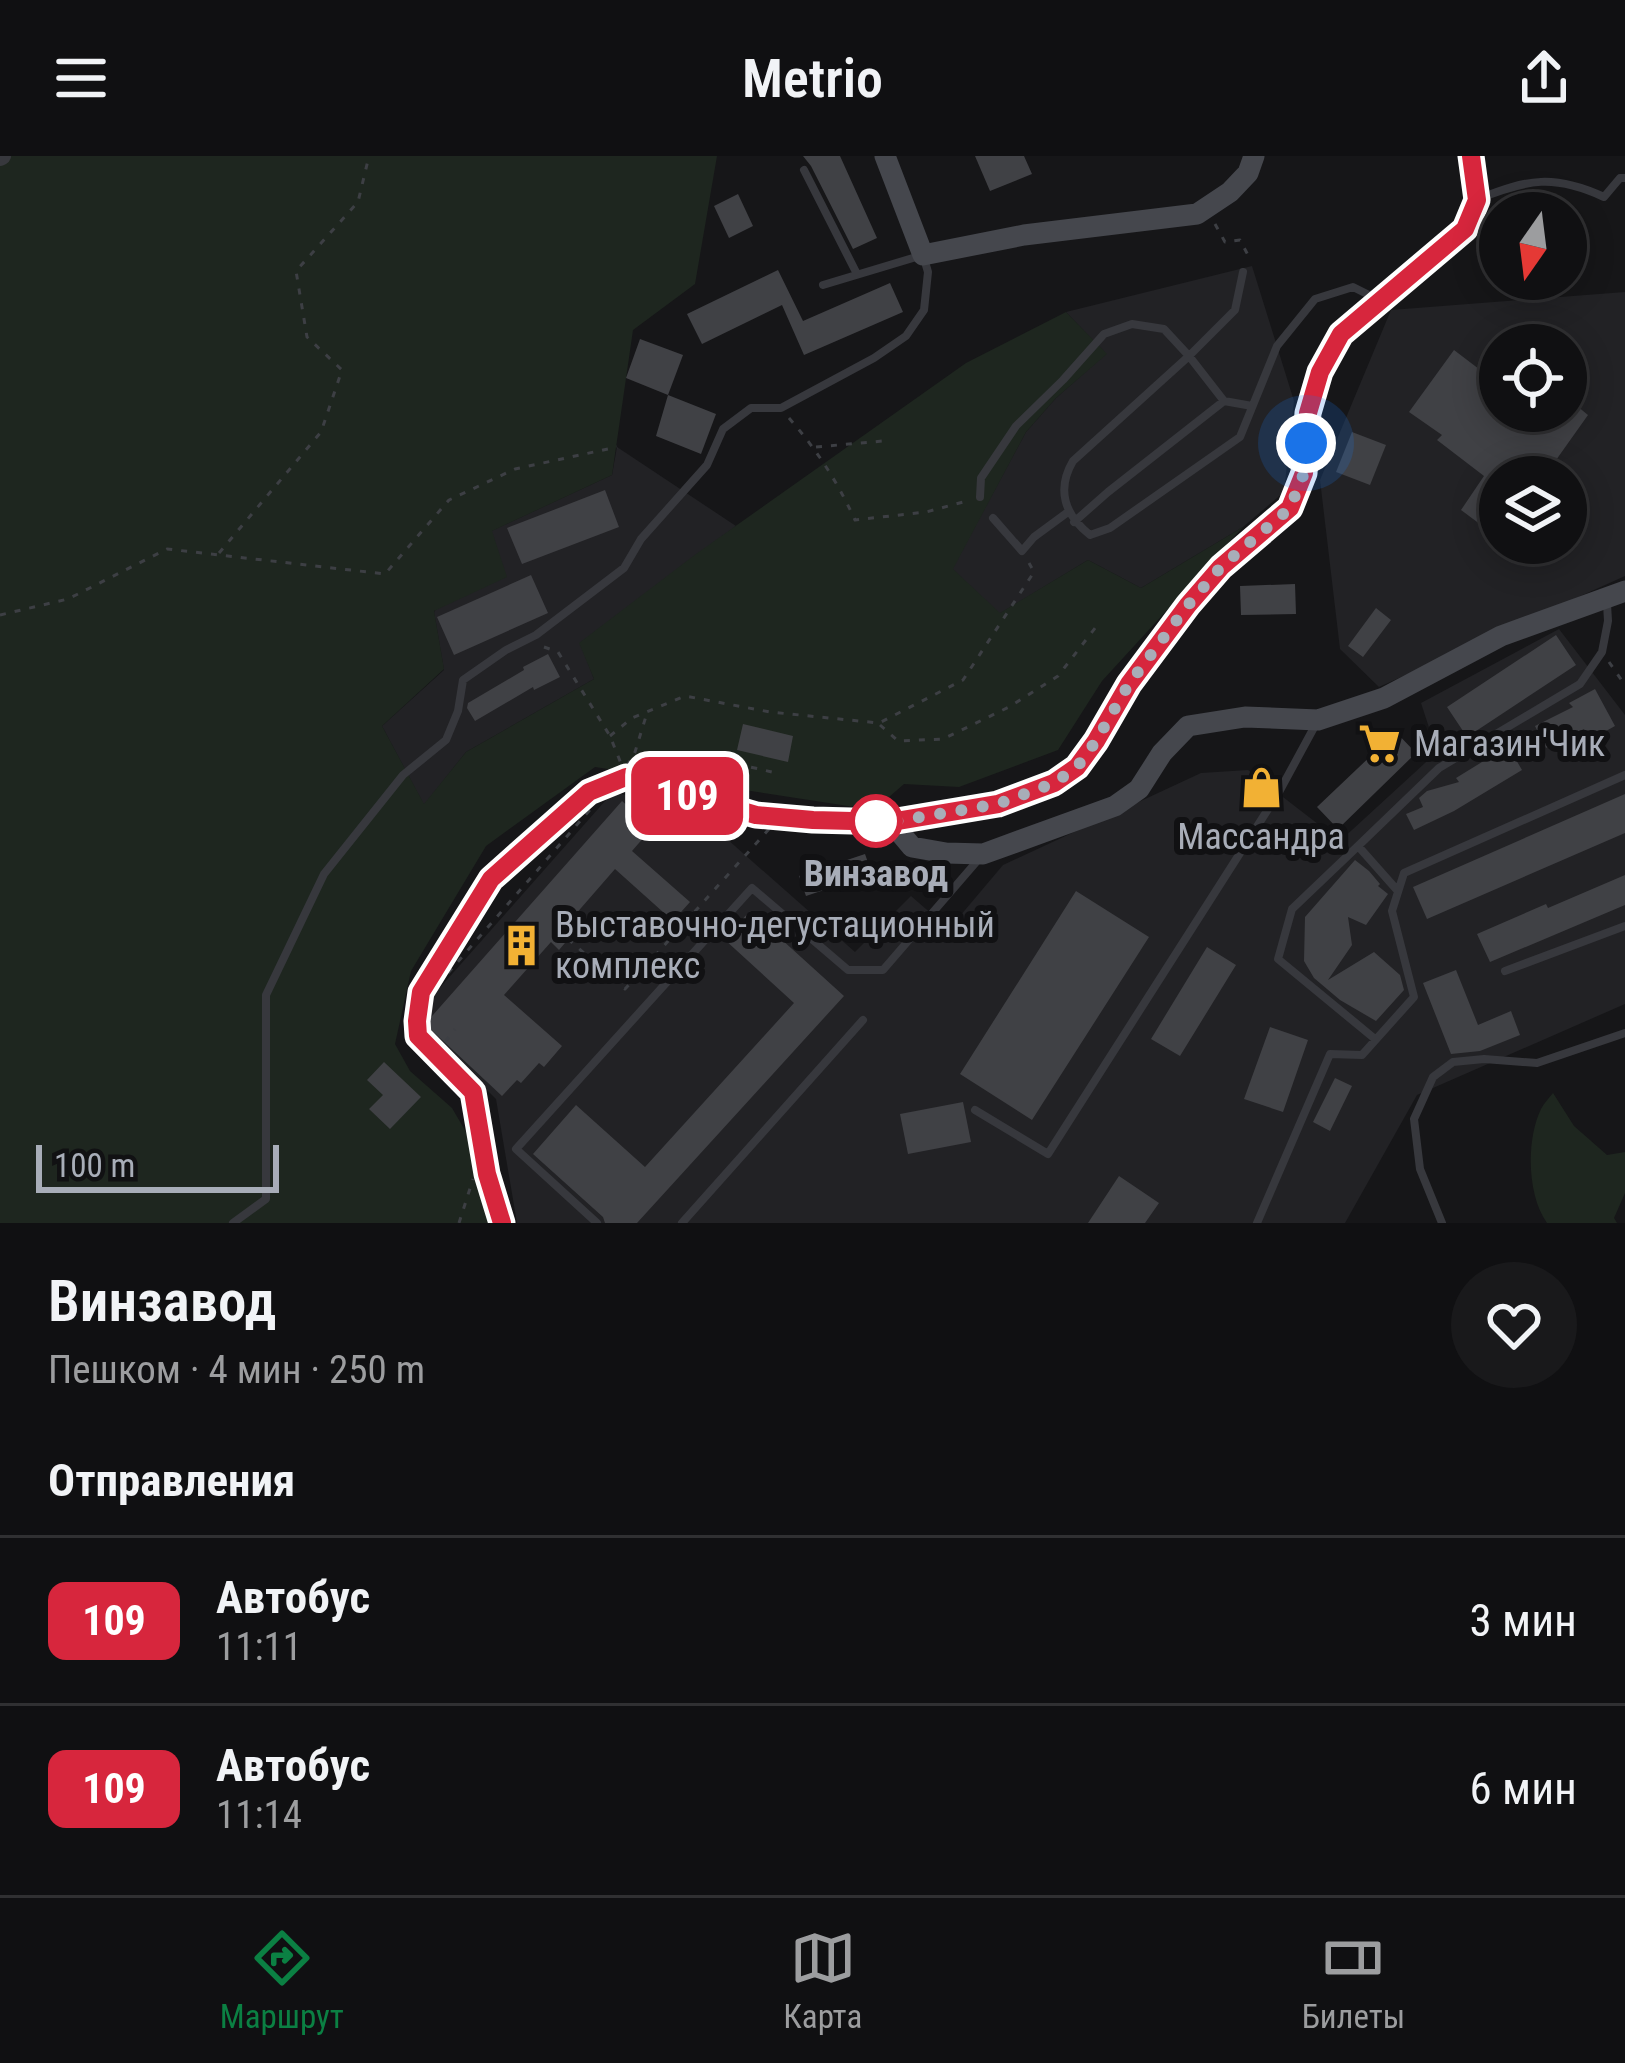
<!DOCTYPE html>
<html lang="ru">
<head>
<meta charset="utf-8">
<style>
  :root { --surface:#101012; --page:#19191b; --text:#f1f3f6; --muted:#9c9d9f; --line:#303032; --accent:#0b8043 }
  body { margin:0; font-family:"Roboto Condensed",sans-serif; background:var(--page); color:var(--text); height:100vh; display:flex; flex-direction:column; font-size:45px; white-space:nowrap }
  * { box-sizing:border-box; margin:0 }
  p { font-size:39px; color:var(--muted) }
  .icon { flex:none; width:66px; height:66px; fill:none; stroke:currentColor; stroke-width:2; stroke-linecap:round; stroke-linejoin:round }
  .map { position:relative; height:1067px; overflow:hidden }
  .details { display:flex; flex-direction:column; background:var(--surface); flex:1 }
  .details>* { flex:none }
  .badge { padding:0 24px; border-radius:18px; font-size:42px; line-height:78px }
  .needle { width:78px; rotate:194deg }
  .buttons { position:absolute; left:1479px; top:36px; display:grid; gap:24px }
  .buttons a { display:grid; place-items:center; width:108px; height:108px; border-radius:50%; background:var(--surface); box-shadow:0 6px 30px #0003,0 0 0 3px var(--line); font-size:60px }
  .scale { position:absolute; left:36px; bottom:30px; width:243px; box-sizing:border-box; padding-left:12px; border:6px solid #a8adb8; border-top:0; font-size:33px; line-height:42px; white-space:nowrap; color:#a8adb8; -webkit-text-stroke:9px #111113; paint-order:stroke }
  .you { position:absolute; width:60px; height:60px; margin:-30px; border:9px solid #fff; border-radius:50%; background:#1a73e8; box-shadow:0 0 0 18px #1a73e833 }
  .map>.badge { position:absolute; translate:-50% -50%; box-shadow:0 0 0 6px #fff }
  h2 { padding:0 48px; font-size:45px; line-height:108px }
  .round { display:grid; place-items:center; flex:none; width:126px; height:126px; border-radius:63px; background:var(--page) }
  .headline { display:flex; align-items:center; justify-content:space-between; height:204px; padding:0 48px }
  h1 { font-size:57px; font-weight:600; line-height:90px }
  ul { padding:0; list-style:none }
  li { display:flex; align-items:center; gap:36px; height:168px; padding:0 48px; border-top:3px solid var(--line) }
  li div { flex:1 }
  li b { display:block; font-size:45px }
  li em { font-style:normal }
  li .badge { min-width:132px; font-weight:700; text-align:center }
  header { display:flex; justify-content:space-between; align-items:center; height:156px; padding:0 48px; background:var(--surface); font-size:54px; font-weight:600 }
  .tab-bar { display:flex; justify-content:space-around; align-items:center; height:168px; border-top:3px solid var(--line); background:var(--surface); font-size:33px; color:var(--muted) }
  .tab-bar a { display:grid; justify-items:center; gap:6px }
  .tab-bar .selected { color:var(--accent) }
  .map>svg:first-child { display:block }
  .built { fill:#222225; fill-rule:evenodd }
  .green { fill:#1e261f }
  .building { fill:#404145 }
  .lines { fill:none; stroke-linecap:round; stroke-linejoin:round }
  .path { stroke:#3d3f44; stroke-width:3; stroke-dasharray:6 9; stroke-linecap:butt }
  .service { stroke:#37383d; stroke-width:8 }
  .tertiary { stroke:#37383d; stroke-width:18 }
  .secondary { stroke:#45474d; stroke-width:21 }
  .line-casing { stroke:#fff; stroke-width:27 }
  .line { stroke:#d7263d; stroke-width:18 }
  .walk { stroke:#a8adb8; stroke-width:12; stroke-dasharray:0 21.6 }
  .stop-dot { fill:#fff; stroke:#d7263d; stroke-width:6 }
  .labels { text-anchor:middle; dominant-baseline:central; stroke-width:12; stroke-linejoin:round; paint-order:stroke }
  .poi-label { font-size:36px; fill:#a8adb8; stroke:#111113; text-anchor:start }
  .stop-label { font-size:36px; font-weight:bold; fill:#a8adb8; stroke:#111113 }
</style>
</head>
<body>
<header><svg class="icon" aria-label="menu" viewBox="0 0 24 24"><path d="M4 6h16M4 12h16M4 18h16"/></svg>Metrio<svg class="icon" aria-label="share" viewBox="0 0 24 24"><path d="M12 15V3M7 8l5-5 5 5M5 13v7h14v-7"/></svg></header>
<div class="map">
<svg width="1625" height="1067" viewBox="0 0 1625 1067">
  <rect width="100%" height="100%" fill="#161618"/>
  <path class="built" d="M 1252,110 L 1294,245 L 1284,336 L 1243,371 L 1141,432 L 1088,404 L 999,458 L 952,413 L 1026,276 L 1056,242 L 1106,198 L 1066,156 Z
    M 1625,136 L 1625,420 L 1379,531 L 1340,493 L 1320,324 L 1391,154 ZM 1500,189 L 1566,189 L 1566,255 L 1500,255 ZM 1500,321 L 1566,321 L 1566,387 L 1500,387 Z
    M 617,291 L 736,370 L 580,487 L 594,523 L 466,596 L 424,649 L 382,570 L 444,514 L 434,456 L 491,375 L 612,319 Z
    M 1559,473 L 1625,559 L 1625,848 L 1417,939 L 1345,1067 L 517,1067 L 496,943 L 420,867 L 422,852 L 613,636 L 634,641 L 718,675 L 855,796 L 911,740 L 949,773 L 1003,709 L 1201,617 L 1248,614 L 1340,685 L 1437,596 L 1421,547 Z"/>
  <path class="green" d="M 0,0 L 717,0 L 695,128 L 633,174 L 612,319 L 492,375 L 507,421 L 434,455 L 444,513 L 382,570 L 424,648 L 466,596 L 594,523 L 579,487 L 696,398 L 966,207 L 1066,156 L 1107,198 L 1056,242 L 1026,276 L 953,413 L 1000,457 L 1088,404 L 1141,432 L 1243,371 L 1102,525 L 1058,594 L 959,631 L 904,628 L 874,654 L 595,611 L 486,690 L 411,815 L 395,888 L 410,915 L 452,952 L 466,976 L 490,1067 L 0,1067 Z
    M 1553,937 L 1574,970 L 1607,999 L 1625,996 L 1625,1037 L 1614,1062 L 1617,1067 L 1547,1067 C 1527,1039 1526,984 1541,953 C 1544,947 1549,942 1553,937 Z"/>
  <path class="building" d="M 803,0 L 840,0 L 877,82 L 853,93 L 811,10 Z
    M 975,0 L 1024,0 L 1032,18 L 990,35 Z
    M 738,38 L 753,70 L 729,82 L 714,50 Z
    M 778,114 L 803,165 L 890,127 L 903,156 L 804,199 L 782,149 L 702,188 L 687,158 Z
    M 640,183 L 683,199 L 668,239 L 626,222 Z
    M 1454,194 L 1500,229 L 1500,255 L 1566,255 L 1566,241 L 1588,259 L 1544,321 L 1500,321 L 1500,383 L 1461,354 L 1484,320 L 1437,284 L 1442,279 L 1409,256 Z
    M 668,239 L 716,258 L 701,298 L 656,280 Z
    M 1352,276 L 1386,289 L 1370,329 L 1336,316 Z
    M 605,334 L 619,371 L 522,408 L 507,372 Z
    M 531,419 L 548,457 L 454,499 L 437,461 Z
    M 1295,428 L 1296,458 L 1241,459 L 1240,430 Z
    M 1376,452 L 1391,464 L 1363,501 L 1348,490 Z
    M 1556,479 L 1576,509 L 1467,581 L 1447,551 Z
    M 548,498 L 560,521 L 534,534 L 533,531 L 475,565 L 467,552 L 468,547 L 524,514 L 523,511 Z
    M 1595,533 L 1615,570 L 1590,584 L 1584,573 L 1546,592 L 1535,570 L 1573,551 L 1569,547 Z
    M 743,568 L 793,580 L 788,606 L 737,594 Z
    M 1393,573 L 1416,597 L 1338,673 L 1317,651 L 1377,594 L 1374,591 Z
    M 1508,590 L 1522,614 L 1454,655 L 1414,674 L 1406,658 L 1423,651 L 1419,642 L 1427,635 L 1459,626 L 1456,622 Z
    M 1625,638 L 1625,677 L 1427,763 L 1413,731 Z
    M 622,645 L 652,672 L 632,695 L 690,746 L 673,765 L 615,713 L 568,767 L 576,774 L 559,794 L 551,786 L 504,839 L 562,890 L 544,911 L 539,907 L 521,927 L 517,924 L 502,940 L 425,868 Z
    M 865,698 L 872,718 L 806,740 L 799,720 L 808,716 L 804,704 L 819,699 L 823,712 Z
    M 1355,704 L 1369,715 L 1380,728 L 1378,730 L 1388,738 L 1366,769 L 1348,761 L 1352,789 L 1328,824 L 1374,796 L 1400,819 L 1404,834 L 1376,865 L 1340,844 L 1314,822 L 1304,805 L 1305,761 Z
    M 1625,719 L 1625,749 L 1490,806 L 1477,778 L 1546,748 L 1548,752 Z
    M 1076,735 L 1149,781 L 1032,964 L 960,918 Z
    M 750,755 L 844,840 L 637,1067 L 605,1067 L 603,1061 L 533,998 L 576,949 L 645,1011 L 794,847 L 724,783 Z
    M 1207,791 L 1236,809 L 1180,900 L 1151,883 Z
    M 1456,814 L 1478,869 L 1511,855 L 1520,879 L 1480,895 L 1451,898 L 1423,827 Z
    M 1270,871 L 1308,884 L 1283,956 L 1244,943 Z
    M 384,906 L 421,941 L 390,973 L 369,953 L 383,939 L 367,924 Z
    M 1335,922 L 1352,930 L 1330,975 L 1313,966 Z
    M 963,946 L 971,986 L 908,998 L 900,958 Z
    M 1119,1020 L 1159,1047 L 1145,1067 L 1088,1067 Z"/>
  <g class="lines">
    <path class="path" d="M 1215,68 L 1225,86 L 1240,84 L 1248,99 L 1247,103
      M 789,262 C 817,294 837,325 855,364 L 926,356 L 967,345
      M 816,291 L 883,285
      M 219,397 L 321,276 L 342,214 L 307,181 L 296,115 L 358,46 L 369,0
      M 0,459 L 68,443 L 167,393 L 385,418 L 449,344 L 515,313 L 617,291
      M 544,491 L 558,496 L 610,580 L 622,610
      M 1609,506 L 1625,529
      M 880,569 L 898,585 L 943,583 L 1009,551 L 1058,520 L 1099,467
      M 610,580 L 632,562 L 685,540 L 770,556 L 879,567 L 963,524 L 1034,416 L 1029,407
      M 627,610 L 635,596 L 647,557
      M 663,617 C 714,601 725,605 776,617
      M 568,783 L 625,833 L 770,672
      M 448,817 L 595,648
      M 445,886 L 455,873
      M 459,1067 L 473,1023"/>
    <path class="service" d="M 804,14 L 857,118
      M 1478,43 C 1528,23 1554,18 1604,41 L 1620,22 L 1625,22
      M 1224,245 L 1189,200 L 1235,154 L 1243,116
      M 980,341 L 981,322 L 1016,270 L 1063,224 L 1104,178 L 1132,168 L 1164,173 L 1189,200 L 1073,305 C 1056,334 1065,359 1090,379 L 1110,372 L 1240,281 L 1277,190 L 1315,143 L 1353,131 L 1377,143
      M 993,362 L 1022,395 L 1034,381 L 1068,356
      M 1074,366 L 1108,336 L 1224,245 L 1252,250
      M 1358,690 L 1292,753 L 1278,803 L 1375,883
      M 1397,734 L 1358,690 L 1439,612 L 1580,528 L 1602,496 L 1608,465 L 1607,448
      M 1505,815 L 1625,770
      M 975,954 L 1048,998 L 1279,636 L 1317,566
      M 233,1067 L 266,1043 L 266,839 L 324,718 L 403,619 L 446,584 L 458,555 L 463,524 L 506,494 L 536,479 L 624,412 L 641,383 L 707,309 L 723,273 L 751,252 L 781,252 L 874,202 L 906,180 L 924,154 L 928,116 L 923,99 L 823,129
      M 502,1067 L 487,1018 L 473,936 L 418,880 L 417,865 L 421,836 L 491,723 L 589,636 L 626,621 L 756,659 L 813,664 L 889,666
      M 597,1067 L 516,993 L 752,732 L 848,814 L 883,814 L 978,704
      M 682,1067 L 863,864
      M 1257,1067 L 1330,898 L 1362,899 L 1414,841 L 1392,755 L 1404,717 L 1625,619
      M 1442,1067 L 1420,1013 L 1414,963 L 1433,921 L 1453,906 L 1484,903 L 1537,907 L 1625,877"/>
    <path class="tertiary" d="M 0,1 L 2,0"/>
    <path class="secondary" d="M 885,0 L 923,99 L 1024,79 L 1197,58 L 1230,36 L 1248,17 L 1254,0
      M 891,666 L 998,648 L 1055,627 L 1077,611 L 1097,585 L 1129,528 L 1188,449 L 1221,411 L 1290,352 L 1304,317 L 1308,257 L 1320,216 L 1341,179 L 1465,73 L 1477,43 L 1471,0
      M 891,666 L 912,691 L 946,697 L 983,698 L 1115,650 L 1139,633 L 1162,597 L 1188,570 L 1245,561 L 1318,564 L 1384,542 L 1501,480 L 1625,435"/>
  </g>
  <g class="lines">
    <defs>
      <path id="line" d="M 502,1067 L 487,1018 L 473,936 L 418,880 L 417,865 L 421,836 L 491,723 L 589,636 L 626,621 L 756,659 L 813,664 L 891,666 L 998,648 L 1054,627 L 1077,611 L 1096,585 L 1129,528 L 1188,449 L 1221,411 L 1290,352 L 1304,317 L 1308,257 L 1320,216 L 1341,178 L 1465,73 L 1477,44 L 1471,0"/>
    </defs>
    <use href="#line" class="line-casing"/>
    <use href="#line" class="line"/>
    <path class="walk" d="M 876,665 L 891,666 L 998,648 L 1054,627 L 1077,611 L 1096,585 L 1129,528 L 1188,449 L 1221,411 L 1290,352 L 1304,317 L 1306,287"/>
  </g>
  <defs>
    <symbol id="supermarket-bare" viewBox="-9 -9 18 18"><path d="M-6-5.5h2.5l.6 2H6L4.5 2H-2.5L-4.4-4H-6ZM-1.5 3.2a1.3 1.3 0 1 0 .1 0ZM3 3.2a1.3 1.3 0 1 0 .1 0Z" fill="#f2b134" stroke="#111113" stroke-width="2.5" paint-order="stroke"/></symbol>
    <symbol id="shop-bare" viewBox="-9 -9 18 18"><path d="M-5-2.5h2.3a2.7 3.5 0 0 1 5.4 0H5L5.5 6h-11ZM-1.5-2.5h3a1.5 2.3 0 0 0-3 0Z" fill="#f2b134" stroke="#111113" stroke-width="2.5" paint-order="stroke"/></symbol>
    <symbol id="building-bare" viewBox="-9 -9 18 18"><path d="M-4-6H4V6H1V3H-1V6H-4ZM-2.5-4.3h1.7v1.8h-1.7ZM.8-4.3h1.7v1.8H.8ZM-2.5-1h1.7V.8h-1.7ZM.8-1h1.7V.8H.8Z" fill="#f2b134" stroke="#111113" stroke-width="2.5" paint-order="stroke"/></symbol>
  </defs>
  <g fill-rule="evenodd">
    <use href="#supermarket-bare" x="1350" y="558" width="59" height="59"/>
    <use href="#shop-bare" x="1232" y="602" width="59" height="59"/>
    <use href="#building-bare" x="492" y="760" width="59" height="59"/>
  </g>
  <circle class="stop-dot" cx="876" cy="665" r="24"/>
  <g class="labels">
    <g class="poi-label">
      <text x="1414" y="588">Магазин'Чик</text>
      <text x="1261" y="681" text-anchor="middle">Массандра</text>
      <text x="555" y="769">Выставочно-дегустационный<tspan x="555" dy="41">комплекс</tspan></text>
    </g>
    <g class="stop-label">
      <text x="876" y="718">Винзавод</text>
    </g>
  </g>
</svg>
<div class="buttons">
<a><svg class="needle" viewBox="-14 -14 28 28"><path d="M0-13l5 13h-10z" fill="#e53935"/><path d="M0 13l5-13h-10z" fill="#9c9d9f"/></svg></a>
<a><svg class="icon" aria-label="locate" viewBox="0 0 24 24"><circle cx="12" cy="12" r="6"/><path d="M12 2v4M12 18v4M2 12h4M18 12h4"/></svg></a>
<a><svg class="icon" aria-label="layers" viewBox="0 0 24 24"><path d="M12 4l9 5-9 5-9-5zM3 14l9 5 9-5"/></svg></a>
</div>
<div class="scale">100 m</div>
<div class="you" style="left:1306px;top:287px"></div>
<b class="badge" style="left:687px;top:640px;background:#d7263d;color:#fff">109</b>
</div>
<section class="details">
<div class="headline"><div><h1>Винзавод</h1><p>Пешком · 4 мин · 250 m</p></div><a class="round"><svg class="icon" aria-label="heart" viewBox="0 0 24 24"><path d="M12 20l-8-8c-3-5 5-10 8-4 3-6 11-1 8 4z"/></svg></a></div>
<h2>Отправления</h2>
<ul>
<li><span class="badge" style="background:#d7263d;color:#fff">109</span><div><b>Автобус</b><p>11:11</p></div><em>3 мин</em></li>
<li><span class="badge" style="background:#d7263d;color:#fff">109</span><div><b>Автобус</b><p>11:14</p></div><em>6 мин</em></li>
</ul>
</section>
<nav class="tab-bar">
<a class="selected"><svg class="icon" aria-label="directions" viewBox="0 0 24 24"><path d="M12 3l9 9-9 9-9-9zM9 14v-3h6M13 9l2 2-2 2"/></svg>Маршрут</a>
<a><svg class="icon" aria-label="map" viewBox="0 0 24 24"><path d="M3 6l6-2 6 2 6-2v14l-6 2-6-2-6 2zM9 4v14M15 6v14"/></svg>Карта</a>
<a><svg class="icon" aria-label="tickets" viewBox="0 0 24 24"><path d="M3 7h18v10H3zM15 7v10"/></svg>Билеты</a>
</nav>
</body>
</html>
